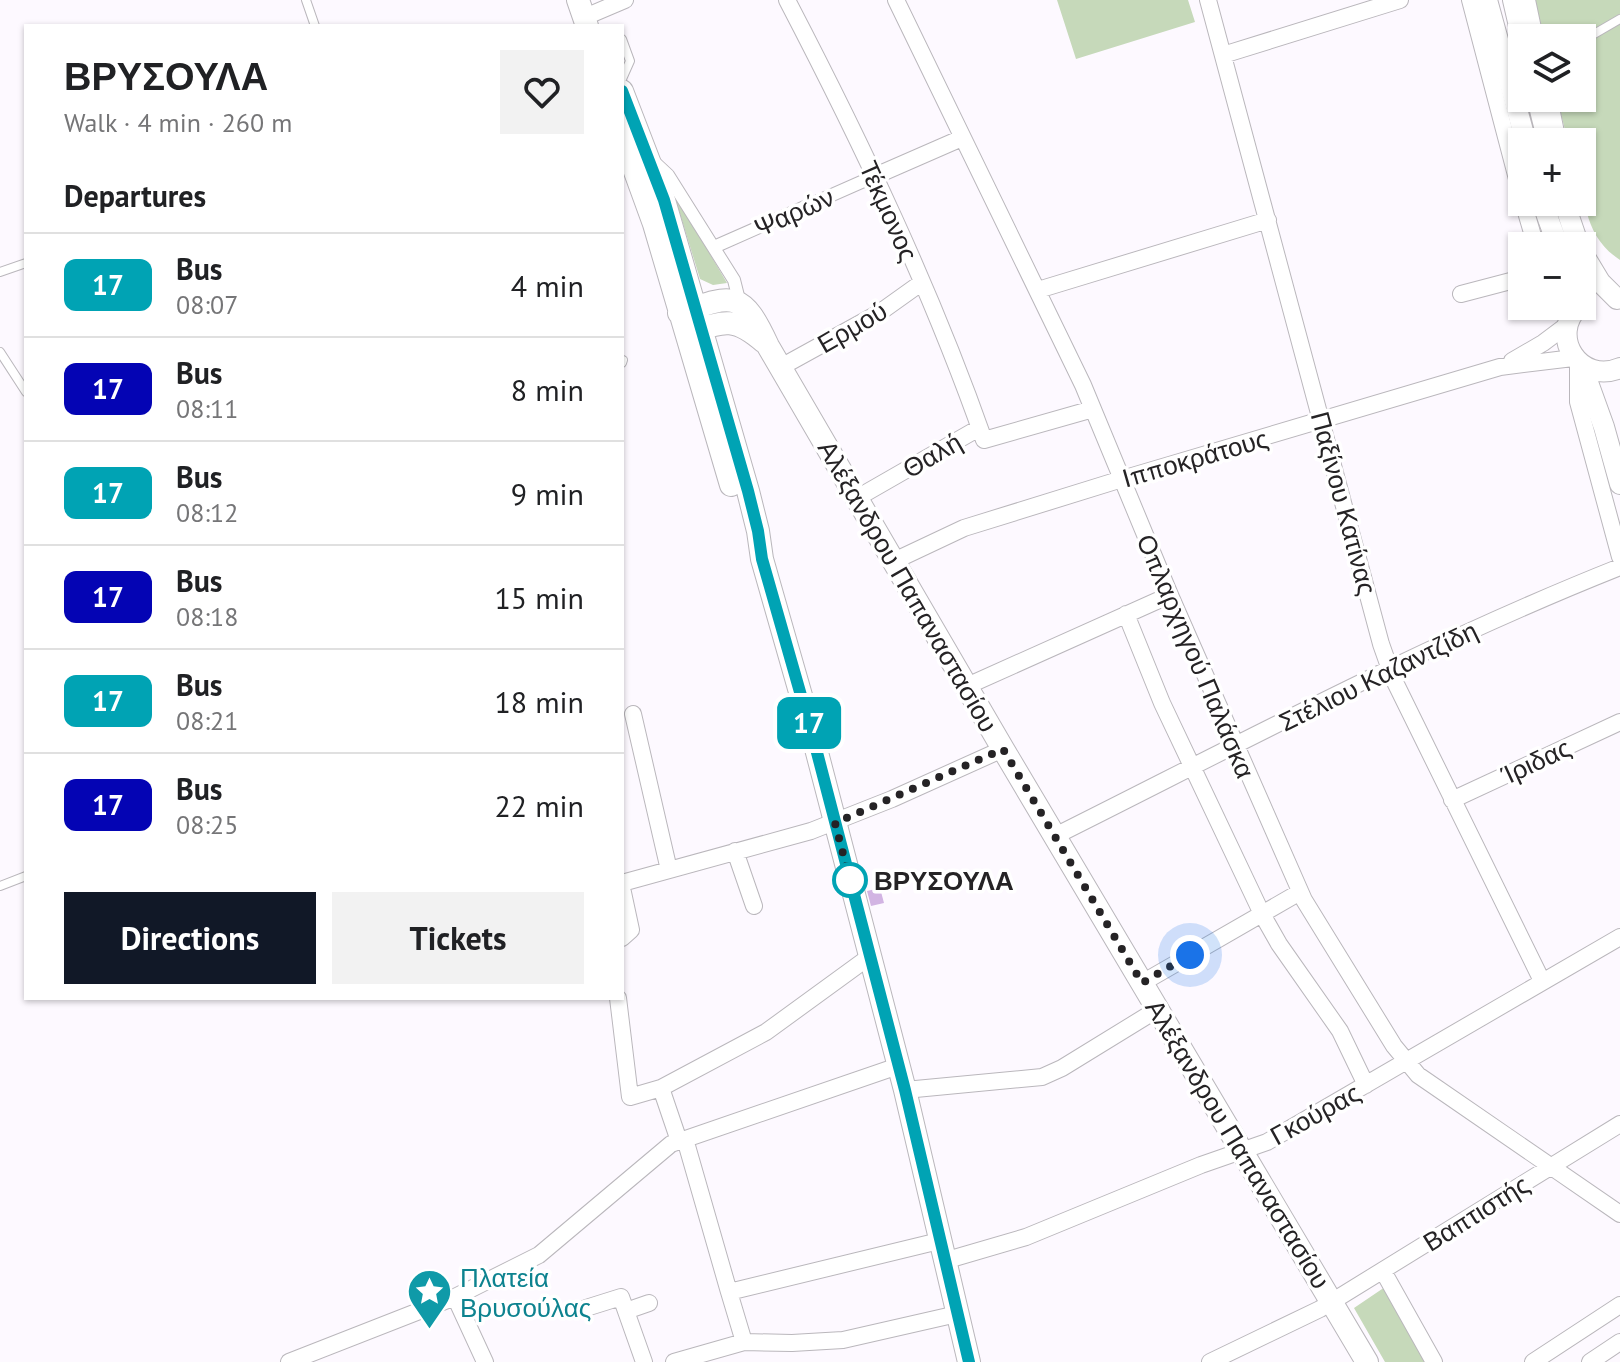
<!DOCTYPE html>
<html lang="en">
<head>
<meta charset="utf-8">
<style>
  :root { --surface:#fff; --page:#f2f2f2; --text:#202124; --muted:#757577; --line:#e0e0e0; --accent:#111827 }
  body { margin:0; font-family:"PT Sans",sans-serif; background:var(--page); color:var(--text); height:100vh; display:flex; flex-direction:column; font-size:30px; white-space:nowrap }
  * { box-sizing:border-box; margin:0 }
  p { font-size:26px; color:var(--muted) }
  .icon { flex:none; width:44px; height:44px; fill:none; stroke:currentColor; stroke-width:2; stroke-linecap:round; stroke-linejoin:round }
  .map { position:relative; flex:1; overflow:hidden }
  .panel { position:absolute; left:24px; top:24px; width:600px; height:976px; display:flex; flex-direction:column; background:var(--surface); border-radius:0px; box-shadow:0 2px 6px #0004 }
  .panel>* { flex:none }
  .badge { padding:0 16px; border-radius:12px; font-size:28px; line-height:52px }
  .controls { position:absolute; left:1508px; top:24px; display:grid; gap:16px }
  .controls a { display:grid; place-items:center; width:88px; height:88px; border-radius:0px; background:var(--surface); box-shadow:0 2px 6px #0004; font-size:40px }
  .you { position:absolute; width:40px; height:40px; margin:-20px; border:6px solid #fff; border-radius:50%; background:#1a73e8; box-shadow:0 0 0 12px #1a73e833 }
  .map>.badge { position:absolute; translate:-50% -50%; box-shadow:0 0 0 4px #fff }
  h2 { padding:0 40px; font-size:30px; line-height:72px }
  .round { display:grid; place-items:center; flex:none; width:84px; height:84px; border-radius:0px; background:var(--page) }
  .overview { display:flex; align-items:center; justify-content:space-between; height:136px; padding:0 40px }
  h1 { font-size:38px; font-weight:600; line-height:60px }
  .primary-button { display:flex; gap:16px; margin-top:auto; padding:16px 40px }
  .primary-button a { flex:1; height:92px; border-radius:0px; background:var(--accent); color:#fff; font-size:32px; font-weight:600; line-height:92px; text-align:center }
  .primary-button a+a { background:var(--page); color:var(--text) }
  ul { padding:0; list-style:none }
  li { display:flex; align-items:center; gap:24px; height:104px; padding:0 40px; border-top:2px solid var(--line) }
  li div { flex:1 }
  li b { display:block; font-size:30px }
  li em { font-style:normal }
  li .badge { min-width:88px; font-weight:700; text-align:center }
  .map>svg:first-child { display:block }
  .green { fill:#c6d9ba }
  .building { fill:#d2b4e3 }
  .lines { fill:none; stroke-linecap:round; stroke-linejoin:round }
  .service-casing { stroke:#bab7bc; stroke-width:10 }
  .pedestrian-casing { stroke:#bab7bc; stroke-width:14 }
  .minor-casing { stroke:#bab7bc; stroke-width:18 }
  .tertiary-casing { stroke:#bab7bc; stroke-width:22 }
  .secondary-casing { stroke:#bab7bc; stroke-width:24 }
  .service { stroke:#fff; stroke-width:8 }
  .pedestrian { stroke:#fff; stroke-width:12 }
  .minor { stroke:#fff; stroke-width:16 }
  .tertiary { stroke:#fff; stroke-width:20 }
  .secondary { stroke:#fff; stroke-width:22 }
  .line-casing { stroke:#fff; stroke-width:18 }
  .line { stroke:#00a3b4; stroke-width:12 }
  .walk { stroke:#252325; stroke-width:8; stroke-dasharray:0 14.4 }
  .stop-dot { fill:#fff; stroke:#00a3b4; stroke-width:4 }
  .labels { text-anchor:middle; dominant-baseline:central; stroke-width:7; stroke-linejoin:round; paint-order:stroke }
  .street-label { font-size:26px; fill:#252325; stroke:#fff }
  .stop-label { font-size:26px; font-weight:bold; fill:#252325; stroke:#fff; text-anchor:start }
  .culture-label { font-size:26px; fill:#0d838f; stroke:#fff; text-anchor:start }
</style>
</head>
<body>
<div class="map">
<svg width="1620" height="1362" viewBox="0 0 1620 1362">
  <rect width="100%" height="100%" fill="#fdf9ff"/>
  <path class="green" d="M 1057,0 L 1188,0 L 1195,22 L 1076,59 Z
    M 1533,0 L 1620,0 L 1620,260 C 1579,233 1582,185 1582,142 L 1568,142 L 1557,98 L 1582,98 L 1582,38 L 1543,38 Z
    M 673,191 L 727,283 L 713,285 L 700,279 Z
    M 1385,1287 L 1426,1362 L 1385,1362 L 1354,1308 Z"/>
  <path class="building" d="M 880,888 L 884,903 L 871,906 L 867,891 Z"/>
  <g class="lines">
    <defs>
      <path id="service" d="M 306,0 L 315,26
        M 622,39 L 630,61 L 622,79
        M 1582,41 L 1620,19
        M 0,272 L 26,263
        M 0,352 L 26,392
        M 622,363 L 623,360
        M 0,886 L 26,876"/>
      <path id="pedestrian" d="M 653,161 L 668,175 L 734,280 L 740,304
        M 714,247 L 875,176"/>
      <path id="minor" d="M 787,0 C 861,142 931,289 984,440 L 1093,409
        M 896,0 L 1083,385 L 1170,595 L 1304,900 L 1394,1046 L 1418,1075 L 1620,1214
        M 1208,0 L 1381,644 L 1393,678 L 1542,981
        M 1470,0 L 1522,198
        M 1527,0 L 1535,38
        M 585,17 L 625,0
        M 1223,55 L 1400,0
        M 1549,98 L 1558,142
        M 875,176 L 962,138
        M 1523,202 L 1536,246
        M 1038,290 L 1268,220
        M 1461,294 L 1522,278
        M 1512,361 L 1543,343 L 1567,325
        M 1578,363 L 1578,402 L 1620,557
        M 781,367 L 879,313 L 921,283
        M 857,498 L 979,428
        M 894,561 L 964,528 L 1122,479 L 1500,367 L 1573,358
        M 1126,614 L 1162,703 L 1262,914 L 1279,944 L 1340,1031 L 1366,1085
        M 967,686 L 1170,595
        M 633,714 L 669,870
        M 1452,800 L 1620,722
        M 1055,836 C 1241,743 1426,644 1620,567
        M 735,851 L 754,906
        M 622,883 L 811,831 L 892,799 L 1003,749
        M 622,888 L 631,930 L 622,938
        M 1142,983 L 1300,892
        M 618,998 L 630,1097 L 661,1088 L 679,1141
        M 661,1088 L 766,1032 L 869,957
        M 905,1090 L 1042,1077 L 1062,1068 L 1158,1009
        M 685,1139 L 729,1292
        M 944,1261 L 1026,1237 L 1201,1165 L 1267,1142 L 1620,937
        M 1383,1271 L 1434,1362
        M 455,1297 L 485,1362
        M 586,1308 L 621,1297 L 644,1362
        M 626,1311 L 649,1303
        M 744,1342 L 729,1292 L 939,1241
        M 289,1362 L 455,1297 L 539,1255 L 671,1144 L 898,1066
        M 674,1362 L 744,1342 L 792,1343 L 843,1340 L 957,1314
        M 1210,1362 L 1320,1309 L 1620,1124
        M 1533,1362 L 1620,1305
        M 1590,1362 L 1620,1342"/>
      <path id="tertiary" d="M 1487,0 L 1526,142
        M 1513,0 L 1522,39
        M 1537,98 L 1548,142
        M 1542,202 L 1558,246
        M 1564,202 L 1579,246
        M 1582,252 L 1600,282 L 1617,299
        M 1579,306 C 1548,336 1580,385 1620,368
        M 1582,366 L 1604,427 L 1620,484"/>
      <path id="secondary" d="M 578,0 L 587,26
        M 622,91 L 664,200 L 748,491 L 758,531 L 762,559 L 814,741 L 905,1090 L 969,1362
        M 622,136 L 654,224 L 731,485
        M 679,313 C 734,294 742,290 768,346 L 1003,749 L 1367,1362
        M 690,333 C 724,321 734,316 764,342"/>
    </defs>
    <use href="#service" class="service-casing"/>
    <use href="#pedestrian" class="pedestrian-casing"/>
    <use href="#minor" class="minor-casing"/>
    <use href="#tertiary" class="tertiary-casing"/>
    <use href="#secondary" class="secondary-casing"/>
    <use href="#service" class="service"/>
    <use href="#pedestrian" class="pedestrian"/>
    <use href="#minor" class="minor"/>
    <use href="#tertiary" class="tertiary"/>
    <use href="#secondary" class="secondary"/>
  </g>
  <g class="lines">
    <defs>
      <path id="line" d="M 622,91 L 664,200 L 748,491 L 758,531 L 762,559 L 814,741 L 905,1090 L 969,1362"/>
    </defs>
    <use href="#line" class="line-casing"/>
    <use href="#line" class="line"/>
    <path class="walk" d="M 850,880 L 835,823 L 1003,749 L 1142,983 L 1190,955"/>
  </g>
  <defs>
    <symbol id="sight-pin" viewBox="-11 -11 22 30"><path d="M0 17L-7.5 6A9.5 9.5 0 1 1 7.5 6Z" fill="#0f9aa8" stroke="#fff"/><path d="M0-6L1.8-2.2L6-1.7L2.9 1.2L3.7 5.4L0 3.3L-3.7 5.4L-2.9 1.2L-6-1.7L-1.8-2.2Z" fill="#fff"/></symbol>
  </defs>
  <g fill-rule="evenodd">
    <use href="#sight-pin" x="404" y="1266" width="51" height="69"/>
  </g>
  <circle class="stop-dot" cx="850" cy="880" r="16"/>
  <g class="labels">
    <g class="street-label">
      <text transform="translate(889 211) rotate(66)">Τέκμονος</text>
      <text transform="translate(794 212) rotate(-24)">Ψαρών</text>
      <text transform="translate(852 327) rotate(-30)">Ερμού</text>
      <text transform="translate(932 455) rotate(-30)">Θαλή</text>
      <text transform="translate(1195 458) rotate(-16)">Ιπποκράτους</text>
      <text transform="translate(1344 503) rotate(75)">Παξίνου Κατίνας</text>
      <text transform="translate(908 586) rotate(60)">Αλέξανδρου Παπαναστασίου</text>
      <text transform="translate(1196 656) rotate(67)">Οπλαρχηγού Παλάσκα</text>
      <text transform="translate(1378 676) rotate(-26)">Στέλιου Καζαντζίδη</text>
      <text transform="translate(1536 761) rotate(-25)">Ίριδας</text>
      <text transform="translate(1315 1114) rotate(-29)">Γκούρας</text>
      <text transform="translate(1238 1144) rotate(59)">Αλέξανδρου Παπαναστασίου</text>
      <text transform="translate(1476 1213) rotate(-32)">Βαπτιστής</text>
    </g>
    <g class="stop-label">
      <text x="874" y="880">ΒΡΥΣΟΥΛΑ</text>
    </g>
    <g class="culture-label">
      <text x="460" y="1277">Πλατεία<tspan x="460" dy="30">Βρυσούλας</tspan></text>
    </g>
  </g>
</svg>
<div class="controls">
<a><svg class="icon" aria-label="layers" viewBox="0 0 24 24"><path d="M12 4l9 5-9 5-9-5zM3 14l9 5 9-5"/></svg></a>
<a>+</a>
<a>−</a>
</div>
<div class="you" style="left:1190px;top:955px"></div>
<b class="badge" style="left:809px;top:723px;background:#00a3b4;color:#fff">17</b>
<section class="panel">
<div class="overview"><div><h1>ΒΡΥΣΟΥΛΑ</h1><p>Walk · 4 min · 260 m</p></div><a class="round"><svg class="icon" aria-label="heart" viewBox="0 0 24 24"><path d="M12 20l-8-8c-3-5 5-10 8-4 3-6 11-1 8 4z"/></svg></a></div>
<h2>Departures</h2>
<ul>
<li><span class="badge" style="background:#00a3b4;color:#fff">17</span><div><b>Bus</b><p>08:07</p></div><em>4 min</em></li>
<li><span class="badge" style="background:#0404b4;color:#fff">17</span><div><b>Bus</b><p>08:11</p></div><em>8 min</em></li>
<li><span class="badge" style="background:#00a3b4;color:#fff">17</span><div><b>Bus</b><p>08:12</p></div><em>9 min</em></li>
<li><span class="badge" style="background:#0404b4;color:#fff">17</span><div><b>Bus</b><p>08:18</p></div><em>15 min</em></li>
<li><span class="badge" style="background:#00a3b4;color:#fff">17</span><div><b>Bus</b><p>08:21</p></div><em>18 min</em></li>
<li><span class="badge" style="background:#0404b4;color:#fff">17</span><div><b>Bus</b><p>08:25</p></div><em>22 min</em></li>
</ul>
<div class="primary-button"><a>Directions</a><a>Tickets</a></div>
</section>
</div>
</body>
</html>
